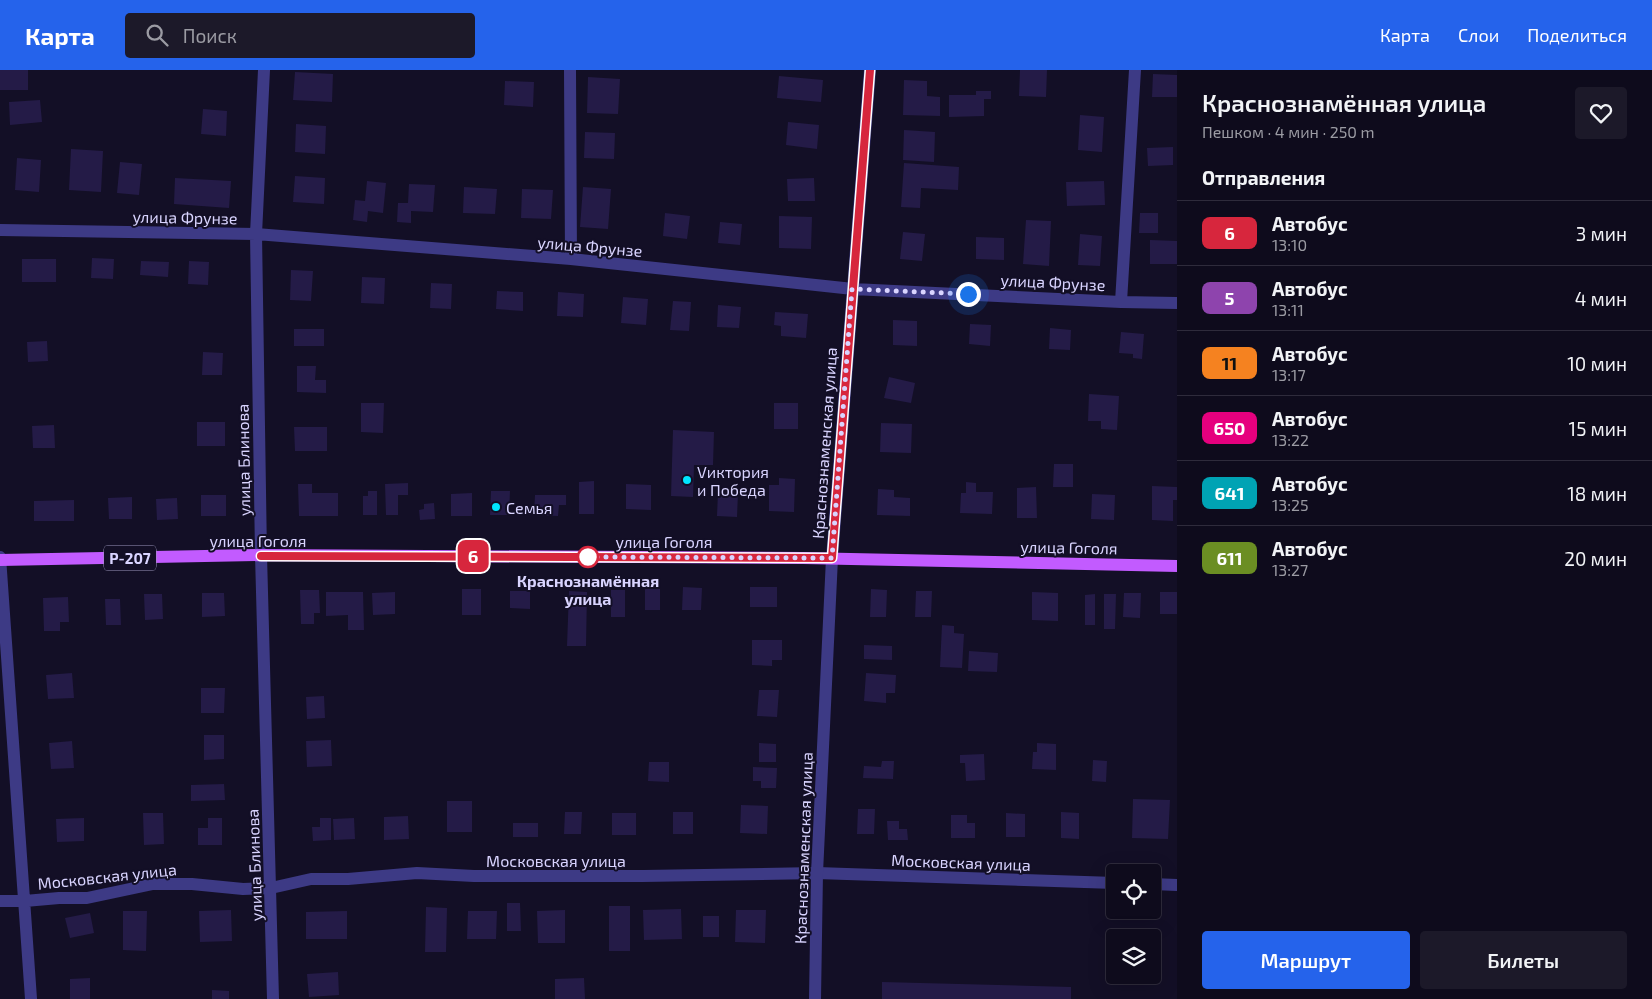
<!DOCTYPE html>
<html lang="ru">
<head>
<meta charset="utf-8">
<style>
  :root { --surface:#0e0b1c; --page:#1c1929; --text:#f1f3f6; --muted:#9b9ba3; --line:#2e2b3b; --accent:#2563eb }
  body { margin:0; font-family:"Exo 2",sans-serif; background:var(--page); color:var(--text); height:100vh; display:flex; flex-direction:column; font-size:19px; white-space:nowrap }
  * { box-sizing:border-box; margin:0 }
  p { font-size:16px; color:var(--muted) }
  .icon { flex:none; width:28px; height:28px; fill:none; stroke:currentColor; stroke-width:2; stroke-linecap:round; stroke-linejoin:round }
  .map { position:relative; flex:1; overflow:hidden }
  .panel { display:flex; flex-direction:column; background:var(--surface); width:475px }
  .panel>* { flex:none }
  .badge { padding:0 10px; border-radius:8px; font-size:18px; line-height:32px }
  .controls { position:absolute; left:1106px; top:794px; display:grid; gap:10px }
  .controls a { display:grid; place-items:center; width:55px; height:55px; border-radius:5px; background:var(--surface); box-shadow:0 5px 20px #0002,0 0 0 1px var(--line); font-size:25px }
  .you { position:absolute; width:25px; height:25px; margin:-12px; border:4px solid #fff; border-radius:50%; background:#1a73e8; box-shadow:0 0 0 8px #1a73e833 }
  .map>.badge { position:absolute; translate:-50% -50%; box-shadow:0 0 0 2px #fff }
  h2 { padding:0 25px; font-size:19px; line-height:45px }
  .round { display:grid; place-items:center; flex:none; width:52px; height:52px; border-radius:5px; background:var(--page) }
  .headline { display:flex; align-items:center; justify-content:space-between; height:85px; padding:0 25px }
  h1 { font-size:24px; font-weight:600; line-height:38px }
  .cta { display:flex; gap:10px; margin-top:auto; padding:10px 25px }
  .cta a { flex:1; height:58px; border-radius:5px; background:var(--accent); color:#fff; font-size:20px; font-weight:600; line-height:58px; text-align:center }
  .cta a+a { background:var(--page); color:var(--text) }
  ul { padding:0; list-style:none }
  li { display:flex; align-items:center; gap:15px; height:65px; padding:0 25px; border-top:1px solid var(--line) }
  li div { flex:1 }
  li b { display:block; font-size:19px }
  li em { font-style:normal }
  li .badge { min-width:55px; font-weight:700; text-align:center }
  header { display:flex; align-items:center; gap:30px; box-sizing:border-box; height:70px; padding:0 25px; background:var(--accent); color:#fff }
  header strong { font-size:24px }
  nav { display:flex; gap:28px; margin-inline-start:auto; font-size:18px }
  .search { width:350px; height:45px; background:var(--page); display:flex; align-items:center; gap:12px; box-sizing:border-box; padding:0 18px; border-radius:5px; color:var(--muted); font-size:19px }
  main { display:flex; flex:1; min-height:0 }
  .map>svg:first-child { display:block }
  .building { fill:#241b47 }
  .lines { fill:none; stroke-linecap:round; stroke-linejoin:round }
  .minor { stroke:#3d3a85; stroke-width:12 }
  .tertiary { stroke:#3d3a85; stroke-width:12 }
  .primary { stroke:#c25bff; stroke-width:12 }
  .line-casing { stroke:#fff; stroke-width:11 }
  .line { stroke:#d7263d; stroke-width:8 }
  .walk { stroke:#d9d4ff; stroke-width:5; stroke-dasharray:0 9 }
  .poi-dot { fill:#00e5ff; stroke:#130f26; stroke-width:2 }
  .stop-dot { fill:#fff; stroke:#d7263d; stroke-width:2.5 }
  .labels { text-anchor:middle; dominant-baseline:central; stroke-width:4; stroke-linejoin:round; paint-order:stroke }
  .shield { fill:#130f26; stroke:#9e99be; stroke-width:1 }
  .shield-label { font-size:15px; font-weight:bold; fill:#d9d4ff }
  .street-label { font-size:16px; fill:#d9d4ff; stroke:#130f26 }
  .poi-label { font-size:16px; fill:#d9d4ff; stroke:#130f26; text-anchor:start }
  .stop-label { font-size:16px; font-weight:bold; fill:#d9d4ff; stroke:#130f26 }
</style>
</head>
<body>
<header>
<strong>Карта</strong>
<div class="search"><svg class="icon" aria-label="search" viewBox="0 0 24 24"><circle cx="10" cy="10" r="6"/><path d="M15 15l6 6"/></svg>Поиск</div>
<nav><a>Карта</a><a>Слои</a><a>Поделиться</a></nav>
</header>
<main>
<div class="map">
<svg width="1177" height="929" viewBox="0 0 1177 929">
  <rect width="100%" height="100%" fill="#130f26"/>
  <path class="building" d="M 0,0 L 28,0 L 28,20 L 0,20 Z
    M 1020,0 L 1047,0 L 1046,27 L 1019,26 Z
    M 295,2 L 333,4 L 332,32 L 293,30 Z
    M 1153,4 L 1177,5 L 1177,27 L 1152,27 Z
    M 779,6 L 823,10 L 821,32 L 777,28 Z
    M 588,7 L 620,9 L 618,44 L 587,43 Z
    M 904,10 L 927,11 L 927,26 L 940,27 L 940,46 L 903,45 Z
    M 505,11 L 534,12 L 533,37 L 504,35 Z
    M 976,21 L 991,21 L 991,29 L 984,29 L 984,46 L 949,47 L 949,25 L 976,25 Z
    M 40,30 L 42,52 L 10,55 L 9,32 Z
    M 203,39 L 227,41 L 226,66 L 201,64 Z
    M 1080,45 L 1104,47 L 1102,82 L 1078,80 Z
    M 788,52 L 819,55 L 817,79 L 786,75 Z
    M 296,54 L 326,56 L 325,84 L 295,82 Z
    M 904,60 L 935,62 L 934,92 L 903,90 Z
    M 585,62 L 615,63 L 614,89 L 584,88 Z
    M 1173,77 L 1173,95 L 1148,96 L 1147,78 Z
    M 71,79 L 103,81 L 101,122 L 69,120 Z
    M 17,88 L 41,90 L 39,122 L 15,120 Z
    M 120,92 L 142,94 L 139,125 L 117,123 Z
    M 904,93 L 959,97 L 958,120 L 921,118 L 920,138 L 901,137 Z
    M 295,106 L 325,108 L 324,134 L 293,132 Z
    M 175,108 L 231,111 L 229,138 L 174,134 Z
    M 814,108 L 815,131 L 788,131 L 787,109 Z
    M 367,111 L 386,113 L 383,143 L 368,141 L 367,152 L 353,150 L 355,130 L 365,131 Z
    M 1104,111 L 1105,135 L 1067,136 L 1066,112 Z
    M 409,114 L 435,115 L 433,142 L 411,141 L 411,153 L 397,152 L 398,133 L 408,133 Z
    M 464,117 L 497,119 L 495,144 L 463,143 Z
    M 583,117 L 611,119 L 608,159 L 580,157 Z
    M 522,119 L 553,120 L 551,149 L 521,148 Z
    M 665,143 L 690,146 L 687,169 L 663,166 Z
    M 1140,143 L 1158,143 L 1158,163 L 1139,163 Z
    M 779,146 L 812,147 L 811,179 L 779,178 Z
    M 1026,150 L 1051,151 L 1049,196 L 1023,194 Z
    M 720,152 L 742,154 L 740,175 L 718,173 Z
    M 903,162 L 925,164 L 922,191 L 900,189 Z
    M 1080,164 L 1102,166 L 1100,196 L 1078,195 Z
    M 976,167 L 1004,168 L 1004,190 L 976,189 Z
    M 1150,170 L 1177,171 L 1177,194 L 1150,194 Z
    M 92,188 L 114,189 L 113,209 L 91,208 Z
    M 22,189 L 56,189 L 56,212 L 22,212 Z
    M 141,191 L 169,192 L 168,207 L 140,205 Z
    M 189,191 L 209,192 L 208,215 L 188,214 Z
    M 291,200 L 313,201 L 311,231 L 290,230 Z
    M 362,207 L 385,208 L 384,234 L 361,233 Z
    M 431,213 L 452,214 L 451,239 L 430,238 Z
    M 497,221 L 523,222 L 523,241 L 496,239 Z
    M 558,222 L 584,224 L 583,247 L 557,246 Z
    M 623,227 L 648,229 L 646,255 L 621,253 Z
    M 673,231 L 691,232 L 689,261 L 670,260 Z
    M 718,235 L 741,237 L 739,258 L 717,257 Z
    M 775,242 L 808,244 L 806,268 L 781,266 L 781,256 L 774,255 Z
    M 893,250 L 917,251 L 917,276 L 893,275 Z
    M 970,254 L 991,255 L 990,276 L 969,274 Z
    M 1050,258 L 1071,260 L 1070,280 L 1049,279 Z
    M 294,259 L 324,259 L 324,276 L 294,276 Z
    M 1121,262 L 1144,264 L 1142,289 L 1133,288 L 1133,284 L 1119,283 Z
    M 47,271 L 48,291 L 28,292 L 27,272 Z
    M 203,282 L 223,283 L 222,305 L 202,305 Z
    M 297,296 L 316,296 L 315,310 L 326,310 L 326,323 L 297,322 Z
    M 889,307 L 915,313 L 911,333 L 884,328 Z
    M 1089,324 L 1119,326 L 1117,360 L 1101,359 L 1101,351 L 1088,351 Z
    M 361,333 L 384,333 L 383,363 L 361,362 Z
    M 774,333 L 798,333 L 798,359 L 774,359 Z
    M 197,352 L 225,352 L 225,376 L 197,376 Z
    M 881,353 L 912,354 L 911,383 L 880,382 Z
    M 54,355 L 55,378 L 33,378 L 32,356 Z
    M 294,357 L 327,357 L 327,381 L 295,381 Z
    M 673,360 L 714,362 L 713,395 L 694,395 L 693,427 L 671,426 Z
    M 1054,394 L 1073,394 L 1073,417 L 1053,417 Z
    M 779,408 L 795,409 L 794,442 L 769,441 L 769,415 L 779,415 Z
    M 594,411 L 594,444 L 579,444 L 579,412 Z
    M 966,412 L 976,413 L 976,422 L 993,422 L 992,444 L 960,443 L 961,423 L 966,423 Z
    M 408,413 L 408,425 L 398,425 L 398,445 L 386,445 L 385,414 Z
    M 298,414 L 312,414 L 312,423 L 338,423 L 338,446 L 299,446 Z
    M 626,414 L 651,415 L 651,440 L 626,439 Z
    M 1152,416 L 1177,417 L 1177,430 L 1173,430 L 1173,451 L 1152,450 Z
    M 1036,417 L 1037,448 L 1017,448 L 1017,418 Z
    M 878,419 L 894,420 L 894,427 L 910,428 L 910,446 L 877,445 Z
    M 368,421 L 377,421 L 377,445 L 363,445 L 363,426 L 368,426 Z
    M 491,421 L 510,421 L 509,445 L 490,445 Z
    M 718,422 L 738,423 L 737,447 L 717,446 Z
    M 472,423 L 472,446 L 451,446 L 451,424 Z
    M 1092,424 L 1115,425 L 1114,450 L 1091,449 Z
    M 201,425 L 226,425 L 226,446 L 201,446 Z
    M 535,425 L 566,425 L 566,435 L 559,435 L 558,446 L 534,445 Z
    M 132,427 L 132,449 L 109,449 L 108,428 Z
    M 177,428 L 178,449 L 157,450 L 156,429 Z
    M 74,430 L 74,451 L 34,451 L 34,431 Z
    M 434,433 L 435,449 L 420,450 L 419,440 L 424,439 L 424,434 Z
    M 683,517 L 702,518 L 701,540 L 682,540 Z
    M 750,517 L 777,517 L 777,537 L 750,537 Z
    M 462,519 L 481,519 L 481,545 L 462,545 Z
    M 645,519 L 660,519 L 660,540 L 645,540 Z
    M 871,519 L 887,520 L 886,547 L 870,547 Z
    M 300,520 L 319,520 L 320,543 L 314,543 L 314,554 L 301,554 Z
    M 611,520 L 625,520 L 625,547 L 611,547 Z
    M 510,521 L 530,521 L 530,539 L 510,538 Z
    M 569,521 L 587,522 L 586,576 L 567,576 Z
    M 916,521 L 932,521 L 931,547 L 915,547 Z
    M 326,522 L 363,522 L 364,560 L 348,560 L 348,545 L 326,546 Z
    M 395,522 L 395,544 L 373,545 L 372,523 Z
    M 1032,522 L 1058,523 L 1058,551 L 1032,550 Z
    M 1160,522 L 1177,522 L 1177,544 L 1160,544 Z
    M 202,523 L 224,523 L 225,546 L 202,547 Z
    M 1124,523 L 1141,523 L 1140,548 L 1123,547 Z
    M 144,524 L 162,524 L 163,549 L 145,550 Z
    M 1095,524 L 1095,555 L 1085,555 L 1085,525 Z
    M 1104,524 L 1116,524 L 1115,559 L 1104,559 Z
    M 68,527 L 69,552 L 60,552 L 60,561 L 44,561 L 43,528 Z
    M 105,529 L 120,529 L 121,555 L 106,555 Z
    M 942,555 L 954,556 L 954,563 L 964,564 L 962,598 L 940,597 Z
    M 752,570 L 782,570 L 782,590 L 772,590 L 772,596 L 752,595 Z
    M 864,575 L 892,576 L 892,590 L 864,589 Z
    M 969,581 L 998,583 L 997,602 L 968,601 Z
    M 72,603 L 74,628 L 48,629 L 46,605 Z
    M 866,603 L 896,605 L 895,623 L 886,623 L 886,633 L 864,631 Z
    M 201,618 L 225,618 L 224,643 L 201,643 Z
    M 759,620 L 779,620 L 777,647 L 757,646 Z
    M 324,626 L 325,648 L 307,649 L 306,627 Z
    M 204,665 L 224,665 L 224,689 L 204,690 Z
    M 331,670 L 332,696 L 307,697 L 306,671 Z
    M 72,671 L 74,698 L 51,699 L 49,673 Z
    M 759,673 L 776,674 L 776,692 L 759,692 Z
    M 1037,673 L 1056,674 L 1056,700 L 1032,699 L 1033,682 L 1037,682 Z
    M 984,684 L 985,710 L 966,711 L 965,693 L 960,693 L 960,685 Z
    M 1093,690 L 1107,691 L 1106,712 L 1092,711 Z
    M 882,691 L 894,691 L 893,709 L 863,708 L 864,696 L 881,697 Z
    M 649,692 L 669,692 L 669,712 L 648,711 Z
    M 753,697 L 777,698 L 776,718 L 761,718 L 761,711 L 753,711 Z
    M 224,714 L 225,730 L 191,731 L 191,715 Z
    M 1133,729 L 1170,730 L 1168,769 L 1132,768 Z
    M 447,731 L 472,731 L 472,762 L 447,762 Z
    M 741,735 L 768,736 L 767,764 L 740,763 Z
    M 858,739 L 875,739 L 874,764 L 857,764 Z
    M 565,742 L 582,742 L 581,764 L 564,764 Z
    M 673,742 L 693,742 L 693,764 L 673,764 Z
    M 1061,742 L 1079,743 L 1079,769 L 1061,768 Z
    M 143,743 L 163,743 L 164,774 L 144,775 Z
    M 612,743 L 636,743 L 636,765 L 612,765 Z
    M 1006,743 L 1025,744 L 1025,767 L 1006,767 Z
    M 951,745 L 967,745 L 967,753 L 975,753 L 975,768 L 951,768 Z
    M 408,746 L 409,769 L 384,770 L 384,747 Z
    M 84,748 L 84,771 L 57,772 L 56,749 Z
    M 208,748 L 222,748 L 222,775 L 198,775 L 198,758 L 208,758 Z
    M 320,748 L 331,748 L 331,770 L 313,771 L 312,757 L 320,757 Z
    M 354,748 L 355,769 L 334,770 L 333,749 Z
    M 887,751 L 899,751 L 899,759 L 907,759 L 908,770 L 888,770 Z
    M 513,753 L 538,753 L 538,767 L 513,767 Z
    M 507,833 L 520,833 L 521,861 L 507,861 Z
    M 609,836 L 630,836 L 630,881 L 609,881 Z
    M 426,837 L 447,838 L 446,882 L 425,882 Z
    M 681,839 L 682,869 L 644,870 L 643,840 Z
    M 231,840 L 232,871 L 200,872 L 199,841 Z
    M 565,840 L 565,873 L 538,873 L 537,841 Z
    M 736,840 L 766,840 L 765,873 L 735,872 Z
    M 123,841 L 147,841 L 146,881 L 123,880 Z
    M 347,841 L 347,869 L 306,869 L 306,842 Z
    M 468,841 L 497,841 L 496,869 L 467,869 Z
    M 90,843 L 94,863 L 70,868 L 65,848 Z
    M 703,846 L 719,846 L 719,867 L 703,867 Z
    M 338,902 L 339,925 L 309,927 L 307,904 Z
    M 90,908 L 90,929 L 70,929 L 70,909 Z
    M 584,908 L 585,929 L 555,929 L 555,909 Z
    M 882,912 L 1071,917 L 1071,929 L 882,929 Z
    M 212,920 L 229,921 L 229,929 L 212,929 Z"/>
  <g class="lines">
    <path class="minor" d="M 264,0 L 256,164 L 261,485 L 273,929
      M 570,0 L 571,189
      M 0,160 L 256,164 L 571,189 L 853,219 L 1121,232 L 1177,233
      M 1121,232 L 1135,0
      M 0,487 L 31,929
      M 832,488 L 870,0
      M 1152,814 L 1177,815
      M 0,831 L 25,831 L 59,828 L 87,828 L 153,814 L 192,814 L 243,819 L 271,818 L 311,809 L 348,809 L 417,803 L 474,806 L 643,806 L 817,803 L 1115,813"/>
    <path class="tertiary" d="M 815,929 L 817,803 L 832,488"/>
    <path class="primary" d="M 0,490 L 261,485 L 803,488 L 1177,496"/>
  </g>
  <g class="lines">
    <defs>
      <path id="line" d="M 261,486 L 832,488 L 870,0"/>
    </defs>
    <use href="#line" class="line-casing"/>
    <use href="#line" class="line"/>
    <path class="walk" d="M 588,487 L 832,488 L 852,219 L 968,224"/>
  </g>
  <g class="poi-dot">
    <circle cx="687" cy="410" r="5"/>
    <circle cx="496" cy="437" r="5"/>
  </g>
  <circle class="stop-dot" cx="588" cy="487" r="10"/>
  <g class="labels">
    <rect class="shield" x="104" y="475.5" width="52" height="25" rx="4"/>
    <g class="shield-label">
      <text x="130" y="488">Р-207</text>
    </g>
    <g class="street-label">
      <text transform="translate(185 147) rotate(1)">улица Фрунзе</text>
      <text transform="translate(590 176) rotate(5)">улица Фрунзе</text>
      <text transform="translate(1053 212) rotate(3)">улица Фрунзе</text>
      <text transform="translate(824 373) rotate(-86)">Краснознаменская улица</text>
      <text transform="translate(243 390) rotate(-91)">улица Блинова</text>
      <text x="258" y="470">улица Гоголя</text>
      <text x="664" y="471">улица Гоголя</text>
      <text transform="translate(1069 477) rotate(1)">улица Гоголя</text>
      <text transform="translate(803 778) rotate(-88)">Краснознаменская улица</text>
      <text x="556" y="790">Московская улица</text>
      <text transform="translate(961 792) rotate(2)">Московская улица</text>
      <text transform="translate(254 795) rotate(-92)">улица Блинова</text>
      <text transform="translate(107 806) rotate(-6)">Московская улица</text>
    </g>
    <g class="poi-label">
      <text x="697" y="401">Vиктория<tspan x="697" dy="18">и Победа</tspan></text>
      <text x="506" y="437">Семья</text>
    </g>
    <g class="stop-label">
      <text x="588" y="510">Краснознамённая<tspan x="588" dy="18">улица</tspan></text>
    </g>
  </g>
</svg>
<div class="controls">
<a><svg class="icon" aria-label="locate" viewBox="0 0 24 24"><circle cx="12" cy="12" r="6"/><path d="M12 2v4M12 18v4M2 12h4M18 12h4"/></svg></a>
<a><svg class="icon" aria-label="layers" viewBox="0 0 24 24"><path d="M12 4l9 5-9 5-9-5zM3 14l9 5 9-5"/></svg></a>
</div>
<div class="you" style="left:968px;top:224px"></div>
<b class="badge" style="left:473px;top:486px;background:#d7263d;color:#fff">6</b>
</div>
<section class="panel">
<div class="headline"><div><h1>Краснознамённая улица</h1><p>Пешком · 4 мин · 250 m</p></div><a class="round"><svg class="icon" aria-label="heart" viewBox="0 0 24 24"><path d="M12 20l-8-8c-3-5 5-10 8-4 3-6 11-1 8 4z"/></svg></a></div>
<h2>Отправления</h2>
<ul>
<li><span class="badge" style="background:#d7263d;color:#fff">6</span><div><b>Автобус</b><p>13:10</p></div><em>3 мин</em></li>
<li><span class="badge" style="background:#8e44ad;color:#fff">5</span><div><b>Автобус</b><p>13:11</p></div><em>4 мин</em></li>
<li><span class="badge" style="background:#f58220;color:#111">11</span><div><b>Автобус</b><p>13:17</p></div><em>10 мин</em></li>
<li><span class="badge" style="background:#e6007e;color:#fff">650</span><div><b>Автобус</b><p>13:22</p></div><em>15 мин</em></li>
<li><span class="badge" style="background:#00a3b4;color:#fff">641</span><div><b>Автобус</b><p>13:25</p></div><em>18 мин</em></li>
<li><span class="badge" style="background:#6b8e23;color:#fff">611</span><div><b>Автобус</b><p>13:27</p></div><em>20 мин</em></li>
</ul>
<div class="cta"><a>Маршрут</a><a>Билеты</a></div>
</section>
</main>
</body>
</html>
